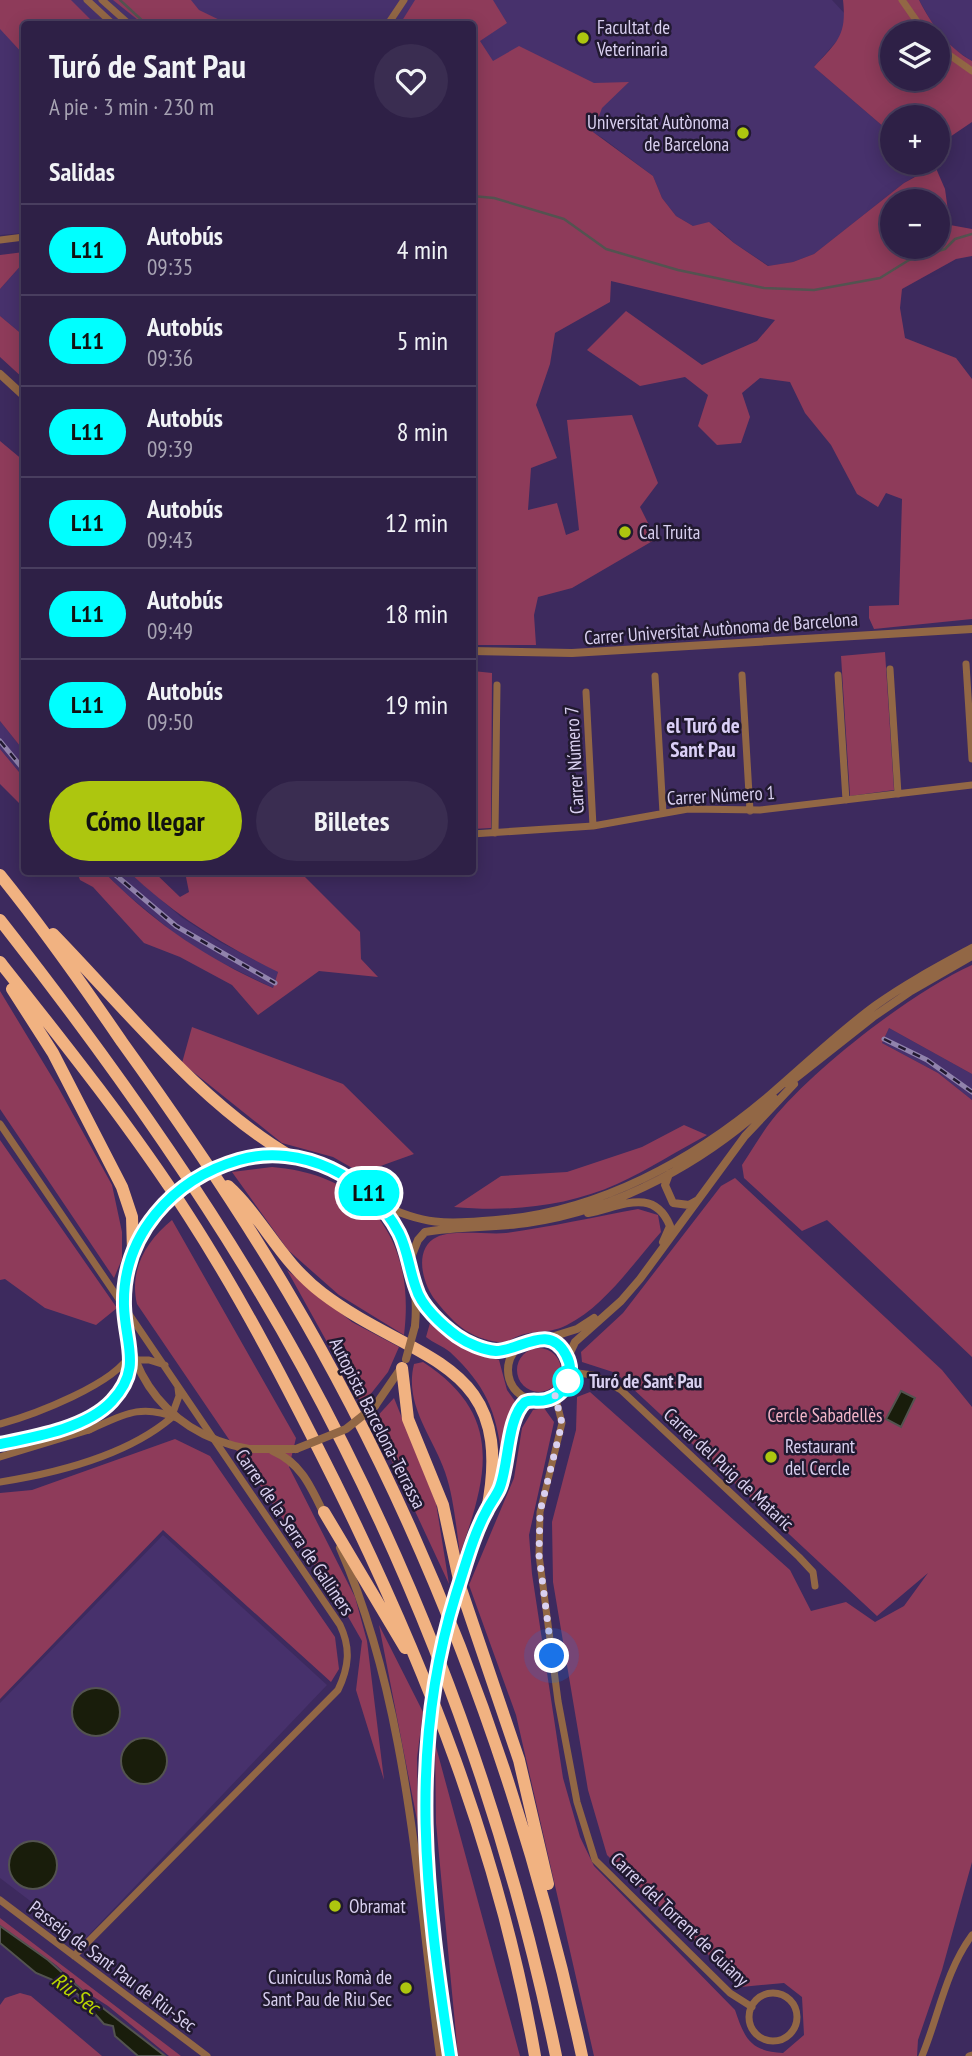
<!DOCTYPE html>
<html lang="es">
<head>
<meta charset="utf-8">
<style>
  :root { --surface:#2e2046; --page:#3a2d51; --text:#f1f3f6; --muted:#a7a3b3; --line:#493e5f; --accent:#adc60f }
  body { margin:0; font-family:"PT Sans Narrow",sans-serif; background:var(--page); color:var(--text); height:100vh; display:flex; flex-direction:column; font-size:26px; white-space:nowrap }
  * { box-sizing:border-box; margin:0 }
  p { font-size:23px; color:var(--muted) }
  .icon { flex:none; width:38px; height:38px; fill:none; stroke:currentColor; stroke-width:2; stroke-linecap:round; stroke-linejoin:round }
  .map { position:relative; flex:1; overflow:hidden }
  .panel { position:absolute; left:21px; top:21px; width:455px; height:854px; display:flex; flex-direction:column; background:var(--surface); border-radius:7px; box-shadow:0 4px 18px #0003,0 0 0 2px var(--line) }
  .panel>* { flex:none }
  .badge { padding:0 14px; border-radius:23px; font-size:24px; line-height:46px }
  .tools { position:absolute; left:880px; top:21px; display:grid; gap:14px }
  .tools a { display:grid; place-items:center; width:70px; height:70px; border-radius:50%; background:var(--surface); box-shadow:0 4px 18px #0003,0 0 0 2px var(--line); font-size:35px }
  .you { position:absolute; width:35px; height:35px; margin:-18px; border:5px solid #fff; border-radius:50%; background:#1a73e8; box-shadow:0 0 0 10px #1a73e833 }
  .map>.badge { position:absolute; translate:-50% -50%; box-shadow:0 0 0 4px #fff }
  h2 { padding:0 28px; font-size:26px; line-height:63px }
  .round { display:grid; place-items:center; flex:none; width:74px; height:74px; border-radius:37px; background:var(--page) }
  .overview { display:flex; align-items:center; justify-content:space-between; height:119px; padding:0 28px }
  h1 { font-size:33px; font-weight:700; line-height:52px }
  .action { display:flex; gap:14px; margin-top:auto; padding:14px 28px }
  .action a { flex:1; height:80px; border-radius:42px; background:var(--accent); color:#111; font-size:28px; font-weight:700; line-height:80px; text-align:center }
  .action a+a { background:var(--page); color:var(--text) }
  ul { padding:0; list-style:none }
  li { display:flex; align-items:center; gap:21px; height:91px; padding:0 28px; border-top:2px solid var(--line) }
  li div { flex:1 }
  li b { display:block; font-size:26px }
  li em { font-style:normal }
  li .badge { min-width:77px; font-weight:700; text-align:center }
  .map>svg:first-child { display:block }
  .built { fill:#47316c }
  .green { fill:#8e3b5a; fill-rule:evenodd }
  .water { fill:#191d0b; stroke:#535350; stroke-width:2 }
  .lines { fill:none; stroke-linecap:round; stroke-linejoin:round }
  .stream { stroke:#535350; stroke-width:2.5 }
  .minor { stroke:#926745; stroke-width:7 }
  .tertiary { stroke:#926745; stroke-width:8 }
  .motorway { stroke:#f1b281; stroke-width:12 }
  .rail-casing { stroke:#9183ac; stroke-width:5 }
  .rail { stroke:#211930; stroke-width:2.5; stroke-dasharray:8; stroke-linecap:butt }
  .minor-bridge { stroke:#926745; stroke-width:7 }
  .tertiary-bridge { stroke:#926745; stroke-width:8 }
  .line-casing { stroke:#fff; stroke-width:16 }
  .line { stroke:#0ff; stroke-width:10 }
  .walk { stroke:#d9d0f0; stroke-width:7; stroke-dasharray:0 12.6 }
  .poi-dot { fill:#adc60f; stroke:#211930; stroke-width:2.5 }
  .stop-dot { fill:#fff; stroke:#0ff; stroke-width:3.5 }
  .labels { text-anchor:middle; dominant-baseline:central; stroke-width:5; stroke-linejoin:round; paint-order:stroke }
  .poi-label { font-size:19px; fill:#d9d0f0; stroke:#211930; text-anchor:start }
  .street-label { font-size:19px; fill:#d9d0f0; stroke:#211930 }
  .stop-label { font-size:19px; font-weight:bold; fill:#d9d0f0; stroke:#211930; text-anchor:start }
  .park-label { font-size:19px; fill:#f4b5c8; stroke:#211930 }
  .neighbourhood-label { font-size:21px; font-weight:bold; fill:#dbd0f7; stroke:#211930 }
  .water-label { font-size:21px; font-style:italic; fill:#bad500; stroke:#211930 }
</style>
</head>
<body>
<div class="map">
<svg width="972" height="2056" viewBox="0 0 972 2056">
  <rect width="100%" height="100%" fill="#3d2a5e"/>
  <path class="built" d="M 0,0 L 832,0 L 846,15 L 842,35 L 814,67 L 892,134 L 892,163 L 921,163 L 922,172 L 904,183 L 814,254 L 793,262 L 769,266 L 734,243 L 719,229 L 693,226 L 676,216 L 662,198 L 653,176 L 604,139 L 528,92 L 473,85 L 472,24 L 24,24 L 24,233 L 0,235 Z
    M 919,0 L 972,0 L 972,61 L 952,48 L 936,30 Z
    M 24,262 L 24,336 L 0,316 L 0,289 Z
    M 0,721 L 24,751 L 24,778 L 0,749 Z
    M 104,872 L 129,872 L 181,917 L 218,941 L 278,972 L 273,988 L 210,957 L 174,933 L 124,892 Z
    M 889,1028 L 972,1074 L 972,1100 L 938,1073 L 882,1043 Z
    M 163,1535 L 327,1685 L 83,1941 L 0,1878 L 0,1703 Z"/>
  <path class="green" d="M 0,0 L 71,0 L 95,24 L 24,24 L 24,55 L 0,29 Z
    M 113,0 L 191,0 L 199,10 L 228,24 L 143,24 Z
    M 415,0 L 493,0 L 507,23 L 480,41 L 493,61 L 519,46 L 594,83 L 629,82 L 602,108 L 593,132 L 653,176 L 662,198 L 676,216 L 693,226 L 709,222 L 734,243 L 768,266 L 793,262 L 814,254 L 904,183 L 935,166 L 945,189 L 950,225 L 972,229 L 972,256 L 956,259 L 902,289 L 900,308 L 905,338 L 956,358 L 972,379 L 972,619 L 874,629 L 869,618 L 869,606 L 899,605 L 902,499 L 886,493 L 878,507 L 857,494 L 831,445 L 805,413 L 790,382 L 760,378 L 742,393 L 750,417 L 741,443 L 717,445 L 698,426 L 708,395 L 685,377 L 640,386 L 587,350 L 626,311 L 702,365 L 757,341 L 775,320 L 611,281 L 610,302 L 555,333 L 550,364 L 536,405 L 557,458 L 531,468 L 528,510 L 557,503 L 566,535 L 579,530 L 567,420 L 632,415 L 658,483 L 640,507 L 656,539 L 572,588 L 538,597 L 534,615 L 536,645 L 473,645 L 472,24 L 400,24 ZM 938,201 L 938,247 L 892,247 L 892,201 Z
    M 843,0 L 919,0 C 932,25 947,47 972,61 L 972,122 L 938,145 L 938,117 L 892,117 L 892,134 L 814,67 C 837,42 847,36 843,0 ZM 892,33 L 938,33 L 938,79 L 892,79 Z
    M 24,252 L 24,262 L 0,289 L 0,255 Z
    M 0,316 L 24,336 L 24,379 L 0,357 Z
    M 0,441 L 24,461 L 24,751 L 0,721 Z
    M 885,652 L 894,790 L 850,796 L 841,656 Z
    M 473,671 L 492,673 L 491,828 L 473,829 Z
    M 0,749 L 24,778 L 24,808 L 0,784 Z
    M 77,872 L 104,872 C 152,922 209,960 273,988 L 278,972 C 223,945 173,914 129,872 L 154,872 L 180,897 L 189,892 L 185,872 L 300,872 L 360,932 L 361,959 L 378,977 L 319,971 L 258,1015 L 232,985 L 180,957 L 144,943 L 93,887 L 80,880 Z
    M 972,965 L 972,1074 L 889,1028 L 882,1043 L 938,1073 L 972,1100 L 972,1357 L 827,1220 L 802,1231 L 744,1178 L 742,1165 C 752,1150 761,1134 772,1120 C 814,1068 912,992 972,965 Z
    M 0,991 L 58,1087 L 112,1185 L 122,1232 L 122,1259 L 114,1278 L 0,1109 Z
    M 192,1027 L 343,1084 L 414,1154 L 361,1173 L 333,1157 L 282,1143 L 182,1063 Z
    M 684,1125 L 707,1135 C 677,1151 648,1170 617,1184 C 566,1207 508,1212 454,1207 L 501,1176 L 567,1172 L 642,1147 Z
    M 0,1140 L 117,1308 L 96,1325 L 45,1308 L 5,1279 L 0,1280 Z
    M 272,1167 C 369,1175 416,1240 404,1335 L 339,1295 L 288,1250 L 232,1172 Z
    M 735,1178 L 942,1370 L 972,1407 L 972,1862 L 942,1970 L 918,2040 L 917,2056 L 594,2056 L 516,1715 L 469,1585 L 514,1478 L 522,1428 L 533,1410 L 544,1408 L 554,1422 L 529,1535 L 532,1574 L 563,1778 L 580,1837 L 594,1866 L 735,2010 C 745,2040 751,2051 783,2053 L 804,2035 L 802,1997 L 784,1983 L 741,1987 L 607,1855 L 588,1790 L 553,1582 L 552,1522 L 576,1430 L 577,1397 L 590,1392 L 790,1570 L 811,1611 L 846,1602 L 875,1622 L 904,1606 L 928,1573 L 877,1616 L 616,1373 L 582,1362 L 581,1352 L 623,1313 L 721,1186 Z
    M 638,1209 L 658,1215 L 661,1232 C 633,1263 605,1306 567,1325 C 543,1337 530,1326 506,1343 C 472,1340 457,1327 436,1301 C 422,1284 413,1248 437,1237 C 452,1229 488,1235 506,1233 C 550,1227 594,1217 638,1209 Z
    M 172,1220 L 296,1438 L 289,1467 L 355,1597 L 367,1641 L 384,1780 L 356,1690 L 362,1641 L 342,1606 L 137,1304 C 129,1270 146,1241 172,1220 Z
    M 287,1270 L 352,1322 L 399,1347 L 388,1372 L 362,1405 Z
    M 430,1323 L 468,1349 L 499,1360 L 507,1390 L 515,1401 L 510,1410 L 502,1458 C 496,1410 486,1386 450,1352 C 443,1346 433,1343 426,1337 Z
    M517 1370a22 22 0 1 1 44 0a22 22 0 1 1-44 0Z
    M 423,1362 C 504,1415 488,1474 460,1554 C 456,1527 454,1498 445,1472 C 432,1435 404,1405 414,1364 Z
    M 394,1398 L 436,1503 L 449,1584 L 373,1421 Z
    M 175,1439 L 210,1456 L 335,1637 L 339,1669 L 331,1682 L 163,1530 L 0,1699 L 0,1493 L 32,1490 Z
    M 379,1625 L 423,1712 L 417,1758 L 418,1825 Z
    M 435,1743 L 439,1758 L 520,2056 L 458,2056 L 436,1823 Z
    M 0,1918 L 181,2056 L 169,2056 L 108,2006 L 83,1990 L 56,1965 L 0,1925 Z
    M 20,1993 L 31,1996 L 102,2056 L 0,2056 L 0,2005 L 5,1998 Z"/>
  <path class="water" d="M 901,1391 L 915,1398 L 901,1427 L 886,1419 Z
    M72 1712a24 24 0 1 1 48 0a24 24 0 1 1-48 0Z
    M121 1761a23 23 0 1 1 46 0a23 23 0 1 1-46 0Z
    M9 1865a24 24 0 1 1 48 0a24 24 0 1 1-48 0Z
    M 0,1926 L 48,1960 L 95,2002 L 165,2056 L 138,2056 L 115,2036 L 113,2026 L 104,2024 L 72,1988 L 36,1973 L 0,1943 Z"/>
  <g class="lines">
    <path class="stream" d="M 120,0 L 146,24
      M 472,196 L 494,198 L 564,219 L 606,249 L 678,270 L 764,288 L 814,290 L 880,278 L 909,260 L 945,249 L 955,239 L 972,234"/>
    <path class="minor" d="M 87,0 L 113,24
      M 102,0 L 129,24
      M 902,0 L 925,33
      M 388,24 L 404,0
      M 938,47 L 972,71
      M 0,240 L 24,237
      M 966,664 L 972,759
      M 890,669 L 898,794
      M 742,675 L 750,811
      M 838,675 L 846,800
      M 655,676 L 663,813
      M 586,692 L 593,826
      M 495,833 L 497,685
      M 472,834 L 593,826 L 688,809 L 760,810 L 972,785
      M 0,1124 L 340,1625 C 351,1648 349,1667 338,1690 L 74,1956
      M 132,1360 L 149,1360 L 165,1365
      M 570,1372 L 593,1375 L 621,1390 L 799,1557 L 813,1572 L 815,1586
      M 555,1396 L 562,1423 L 540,1512 L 539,1555 L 558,1701 L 577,1802 L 595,1860 L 730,1993 L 752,2007
      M 0,1424 C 33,1415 116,1384 131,1353
      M 0,1444 L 84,1419
      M 0,1457 L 89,1430
      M 0,1482 C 57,1473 126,1456 171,1418 L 179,1396 L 178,1388
      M 0,1900 L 207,2056
      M749 2017a24 24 0 1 1 48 0a24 24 0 1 1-48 0Z
      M 922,2056 C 939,2015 945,1972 972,1935
      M 969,2056 L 972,2055"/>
    <path class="tertiary" d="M 0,374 L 24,396
      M 472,651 L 572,653 L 972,629
      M 788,1084 L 873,1017 L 911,991 L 972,956
      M 257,1156 C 357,1152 424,1227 415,1326
      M 669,1174 L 665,1185 L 673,1203 L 689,1205 L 698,1200
      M 378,1203 C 426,1226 445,1224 496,1220 C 598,1212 694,1160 771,1094 C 806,1064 839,1032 876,1005 C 907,983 939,966 972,948
      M 588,1213 C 620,1207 654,1186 670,1226 L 663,1242
      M 410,1260 L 418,1240 L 425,1232 C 459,1226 493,1228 527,1223 C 619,1210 707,1161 774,1098
      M 128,1269 L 151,1219
      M 416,1291 C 441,1325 472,1359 518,1346
      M508 1370a31 31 0 1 1 62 0a31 31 0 1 1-62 0Z
      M 545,1339 L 577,1329 L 594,1318
      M 568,1357 L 575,1342 L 621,1301 L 640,1279 L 745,1136 L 794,1084
      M 375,1406 L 401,1368
      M 249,1449 L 296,1449
      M 273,1451 C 301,1463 311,1487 324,1514
      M 340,1548 C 409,1705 417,1888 440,2056
      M 472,1549 C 483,1518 503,1490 509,1457 C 513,1436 507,1410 531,1400
      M 426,1738 C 419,1844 435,1951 450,2056"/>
    <path class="motorway" d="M 0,875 C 43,928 83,985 122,1042 C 181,1124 237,1206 288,1292 C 428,1528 524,1789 582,2056
      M 0,920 C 110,1060 216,1209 302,1366 C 420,1582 506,1815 556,2056
      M 53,934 C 126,1009 201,1104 292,1157
      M 0,962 C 65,1044 131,1127 188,1215 C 243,1300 289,1390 334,1480 C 425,1664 500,1853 535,2056
      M 12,989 L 53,1053 L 122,1187 L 132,1217 L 133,1251
      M 228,1186 C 263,1218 280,1261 322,1293 C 415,1364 517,1358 487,1510
      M 402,1368 L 408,1419 L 443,1505 L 461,1589 L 519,1760 L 548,1884
      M 324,1512 L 405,1648"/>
    <defs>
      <path id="rail" d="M 0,741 L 24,770
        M 112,872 L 176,926 L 275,983
        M 884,1039 L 927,1060 L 972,1092"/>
    </defs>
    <use href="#rail" class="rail-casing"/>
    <use href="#rail" class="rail"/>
    <path class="minor-bridge" d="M 84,1419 C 114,1404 126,1385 132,1353
      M 89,1430 C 123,1415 140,1403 177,1418"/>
    <path class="tertiary-bridge" d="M 151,1219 C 178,1184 214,1165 257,1156
      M 128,1269 C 112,1357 159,1433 249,1449
      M 406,1359 L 415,1326
      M 296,1449 L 346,1429 L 375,1406
      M 426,1738 L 445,1635 L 472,1549"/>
  </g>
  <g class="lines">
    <defs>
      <path id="line" d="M 0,1444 C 35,1437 87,1428 112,1401 C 143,1368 125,1344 124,1306 C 122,1235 173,1179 239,1160 C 300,1142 370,1177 399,1233 C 408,1251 409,1269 416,1288 C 421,1306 442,1325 457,1336 C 467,1343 483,1350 496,1351 C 520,1351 549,1322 566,1355 C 576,1373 566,1395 546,1400 C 538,1402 532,1399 525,1402 C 507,1418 509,1463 500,1487 C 497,1495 491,1502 487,1510 C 473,1535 465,1567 456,1594 C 407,1751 426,1897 450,2056"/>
    </defs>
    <use href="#line" class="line-casing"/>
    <use href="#line" class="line"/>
    <path class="walk" d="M 552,1656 L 539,1555 L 540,1512 L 562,1423 L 555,1396 L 568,1381"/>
  </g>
  <g class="poi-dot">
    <circle cx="583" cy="38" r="7"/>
    <circle cx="743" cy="133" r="7"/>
    <circle cx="625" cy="532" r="7"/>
    <circle cx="771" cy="1457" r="7"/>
    <circle cx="335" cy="1906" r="7"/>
    <circle cx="406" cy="1988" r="7"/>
  </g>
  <circle class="stop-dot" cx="568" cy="1381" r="14"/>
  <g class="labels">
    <g class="poi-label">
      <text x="597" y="27">Facultat de<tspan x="597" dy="22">Veterinaria</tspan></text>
      <text x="729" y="122" text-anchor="end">Universitat Autònoma<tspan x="729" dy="22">de Barcelona</tspan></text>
      <text x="639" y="532">Cal Truita</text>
      <text x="785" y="1446">Restaurant<tspan x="785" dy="22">del Cercle</tspan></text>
      <text x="349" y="1906">Obramat</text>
      <text x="392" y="1977" text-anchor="end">Cuniculus Romà de<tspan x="392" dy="22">Sant Pau de Riu Sec</tspan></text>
    </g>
    <g class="street-label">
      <text transform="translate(721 628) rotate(-4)">Carrer Universitat Autònoma de Barcelona</text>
      <text transform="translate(574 760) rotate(-93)">Carrer Número 7</text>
      <text transform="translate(721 795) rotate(-3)">Carrer Número 1</text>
      <text transform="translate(378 1423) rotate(63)">Autopista Barcelona-Terrassa</text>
      <text transform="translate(729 1469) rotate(43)">Carrer del Puig de Mataric</text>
      <text transform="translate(295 1532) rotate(56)">Carrer de la Serra de Galliners</text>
      <text transform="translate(680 1919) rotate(44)">Carrer del Torrent de Guiany</text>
      <text transform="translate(113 1966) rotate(37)">Passeig de Sant Pau de Riu-Sec</text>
    </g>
    <g class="stop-label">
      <text x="589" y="1381">Turó de Sant Pau</text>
    </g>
    <g class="park-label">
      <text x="825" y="1415">Cercle Sabadellès</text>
    </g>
    <g class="neighbourhood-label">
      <text x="703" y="725">el Turó de<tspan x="703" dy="24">Sant Pau</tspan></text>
    </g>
    <g class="water-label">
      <text transform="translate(76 1993) rotate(37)">Riu Sec</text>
    </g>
  </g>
</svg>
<div class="tools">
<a><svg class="icon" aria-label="layers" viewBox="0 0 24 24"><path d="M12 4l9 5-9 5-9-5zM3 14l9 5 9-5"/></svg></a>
<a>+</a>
<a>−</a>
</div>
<div class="you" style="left:552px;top:1656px"></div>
<b class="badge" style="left:369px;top:1193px;background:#0ff;color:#111">L11</b>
<section class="panel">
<div class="overview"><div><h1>Turó de Sant Pau</h1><p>A pie · 3 min · 230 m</p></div><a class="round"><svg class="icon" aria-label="heart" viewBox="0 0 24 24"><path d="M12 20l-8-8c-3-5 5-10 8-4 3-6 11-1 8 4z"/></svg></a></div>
<h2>Salidas</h2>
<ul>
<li><span class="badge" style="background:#0ff;color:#111">L11</span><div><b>Autobús</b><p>09:35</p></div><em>4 min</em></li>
<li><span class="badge" style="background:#0ff;color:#111">L11</span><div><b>Autobús</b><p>09:36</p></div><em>5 min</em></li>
<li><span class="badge" style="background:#0ff;color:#111">L11</span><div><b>Autobús</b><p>09:39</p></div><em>8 min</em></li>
<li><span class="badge" style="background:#0ff;color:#111">L11</span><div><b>Autobús</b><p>09:43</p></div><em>12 min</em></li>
<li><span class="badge" style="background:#0ff;color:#111">L11</span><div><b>Autobús</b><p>09:49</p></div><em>18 min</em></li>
<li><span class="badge" style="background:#0ff;color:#111">L11</span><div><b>Autobús</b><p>09:50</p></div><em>19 min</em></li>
</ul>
<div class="action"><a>Cómo llegar</a><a>Billetes</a></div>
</section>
</div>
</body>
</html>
